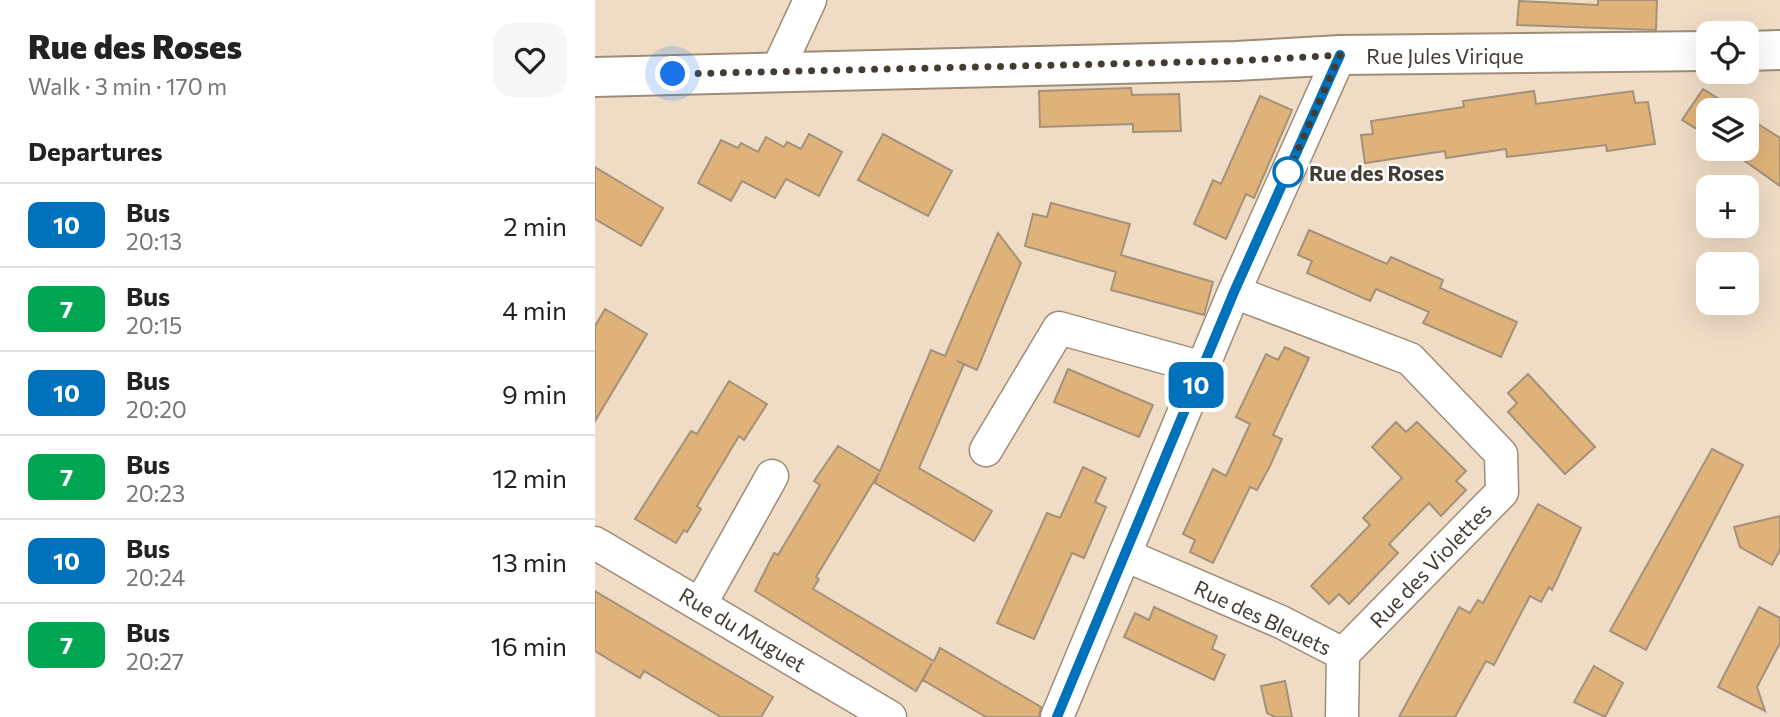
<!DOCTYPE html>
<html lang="en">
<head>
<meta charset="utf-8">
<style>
  :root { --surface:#fff; --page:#f6f6f6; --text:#222; --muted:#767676; --line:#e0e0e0 }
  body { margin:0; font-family:Commissioner,sans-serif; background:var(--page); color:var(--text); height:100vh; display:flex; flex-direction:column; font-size:26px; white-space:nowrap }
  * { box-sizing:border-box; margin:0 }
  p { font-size:23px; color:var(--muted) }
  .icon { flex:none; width:38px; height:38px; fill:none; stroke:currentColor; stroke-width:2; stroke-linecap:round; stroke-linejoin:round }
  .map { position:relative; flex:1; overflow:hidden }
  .panel { display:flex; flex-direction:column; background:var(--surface); width:595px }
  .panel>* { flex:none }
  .badge { padding:0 14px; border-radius:10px; font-size:24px; line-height:46px }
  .buttons { position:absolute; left:1101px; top:21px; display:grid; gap:14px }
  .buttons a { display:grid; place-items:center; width:63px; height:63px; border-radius:14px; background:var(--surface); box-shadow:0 7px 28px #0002; font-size:35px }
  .you { position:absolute; width:35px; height:35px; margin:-18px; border:5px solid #fff; border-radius:50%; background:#1a73e8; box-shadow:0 0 0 10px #1a73e833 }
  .map>.badge { position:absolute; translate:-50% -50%; box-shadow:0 0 0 4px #fff }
  h2 { padding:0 28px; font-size:26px; line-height:63px }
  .round { display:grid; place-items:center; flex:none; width:74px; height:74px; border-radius:21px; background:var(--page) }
  .overview { display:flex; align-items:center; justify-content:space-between; height:119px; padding:0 28px }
  h1 { font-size:33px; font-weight:800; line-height:52px }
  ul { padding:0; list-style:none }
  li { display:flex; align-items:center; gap:21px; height:84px; padding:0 28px; border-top:2px solid var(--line) }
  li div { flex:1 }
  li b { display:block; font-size:26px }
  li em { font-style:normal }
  li .badge { min-width:77px; font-weight:700; text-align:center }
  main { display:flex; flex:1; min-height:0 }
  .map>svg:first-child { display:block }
  .building { fill:#dfb279; stroke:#a3917b; stroke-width:2 }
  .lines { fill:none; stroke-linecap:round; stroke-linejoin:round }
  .street-casing { stroke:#9e8c76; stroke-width:35 }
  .secondary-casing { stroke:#9e8c76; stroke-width:42 }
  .street { stroke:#fff; stroke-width:32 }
  .secondary { stroke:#fff; stroke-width:38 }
  .line-casing { stroke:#fff; stroke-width:16 }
  .line { stroke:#0072bc; stroke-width:10 }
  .walk { stroke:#433c32; stroke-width:7; stroke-dasharray:0 12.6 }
  .stop-dot { fill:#fff; stroke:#0072bc; stroke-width:3.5 }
  .labels { text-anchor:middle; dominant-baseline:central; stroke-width:5; stroke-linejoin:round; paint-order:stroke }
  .street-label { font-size:21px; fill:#433c32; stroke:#fff }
  .stop-label { font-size:21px; font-weight:bold; fill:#433c32; stroke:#fff; text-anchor:start }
</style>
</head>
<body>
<main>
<section class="panel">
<div class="overview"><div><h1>Rue des Roses</h1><p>Walk · 3 min · 170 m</p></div><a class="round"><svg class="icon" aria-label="heart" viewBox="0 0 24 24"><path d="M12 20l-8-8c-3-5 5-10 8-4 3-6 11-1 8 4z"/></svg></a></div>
<h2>Departures</h2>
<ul>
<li><span class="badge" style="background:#0072bc;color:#fff">10</span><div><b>Bus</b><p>20:13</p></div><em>2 min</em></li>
<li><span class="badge" style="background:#00a651;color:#fff">7</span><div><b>Bus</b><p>20:15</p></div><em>4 min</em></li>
<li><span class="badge" style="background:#0072bc;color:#fff">10</span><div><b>Bus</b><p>20:20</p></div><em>9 min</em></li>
<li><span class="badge" style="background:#00a651;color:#fff">7</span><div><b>Bus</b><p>20:23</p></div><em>12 min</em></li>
<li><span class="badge" style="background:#0072bc;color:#fff">10</span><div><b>Bus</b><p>20:24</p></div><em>13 min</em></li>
<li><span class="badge" style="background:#00a651;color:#fff">7</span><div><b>Bus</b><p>20:27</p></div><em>16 min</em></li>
</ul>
</section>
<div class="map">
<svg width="1185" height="717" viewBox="0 0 1185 717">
  <rect width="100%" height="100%" fill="#f0dcc5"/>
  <path class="building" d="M 1003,0 L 1062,0 L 1061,30 L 922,25 L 924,1 L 1003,5 Z
    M 536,88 L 537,95 L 584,94 L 586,131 L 538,132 L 538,124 L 445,127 L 444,91 Z
    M 1108,89 L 1142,110 L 1113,110 L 1113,136 L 1087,120 Z
    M 939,91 L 941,104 L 1038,91 L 1040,103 L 1053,102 L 1060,144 L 1012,151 L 1011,145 L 912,157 L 911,149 L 851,158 L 850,151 L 770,163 L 766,135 L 778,134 L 776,121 L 869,107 L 868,101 Z
    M 665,96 L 697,110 L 659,198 L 651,194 L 631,239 L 599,224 L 618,180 L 626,184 Z
    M 1152,117 L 1185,138 L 1185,186 L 1133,149 L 1152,149 Z
    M 214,134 L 247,152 L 224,196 L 191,179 L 180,198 L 147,181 L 136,201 L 103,183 L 126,140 L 143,148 L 146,143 L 163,152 L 171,137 L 189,147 L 192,142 L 206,149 Z
    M 288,134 L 357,171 L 333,216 L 263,180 Z
    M 0,167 L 68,208 L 46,246 L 0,219 Z
    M 456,203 L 535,224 L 526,255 L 618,282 L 609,315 L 516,290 L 521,272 L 430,246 L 438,214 L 452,217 Z
    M 714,230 L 792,264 L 796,257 L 848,280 L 845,288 L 922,322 L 906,357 L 828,323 L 834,312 L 781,289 L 775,301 L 712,273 L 717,261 L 703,255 Z
    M 403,233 L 426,263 L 382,370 L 362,361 L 369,364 L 324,468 L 397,511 L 379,541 L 280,483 L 284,473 L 221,577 L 224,579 L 218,589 L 339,661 L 345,648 L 446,707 L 444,717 L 391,717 L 328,680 L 337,663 L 321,691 L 160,591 L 179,553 L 183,555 L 225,485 L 219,481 L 243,446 L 285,471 L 336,350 L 350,356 Z
    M 10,309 L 52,334 L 0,421 L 0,326 Z
    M 690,347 L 714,358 L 678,435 L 687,439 L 675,466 L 662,490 L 655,487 L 618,563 L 595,552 L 600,540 L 588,534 L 618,469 L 631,476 L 655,424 L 641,417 L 671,354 L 683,360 Z
    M 473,369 L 558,405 L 544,437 L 459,402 Z
    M 933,374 L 1000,447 L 970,474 L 913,412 L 922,403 L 913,393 Z
    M 134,381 L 172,404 L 149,440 L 144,436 L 102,506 L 106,509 L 92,532 L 89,530 L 81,543 L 40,519 L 96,431 L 102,434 Z
    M 801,422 L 811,432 L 822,422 L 871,471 L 861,481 L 871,490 L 846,516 L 834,503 L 794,544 L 803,553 L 754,604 L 744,594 L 734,604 L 716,586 L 775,525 L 768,518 L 807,478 L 777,447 Z
    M 1117,449 L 1148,465 L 1051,650 L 1015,631 Z
    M 488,467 L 511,478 L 500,502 L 511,507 L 489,558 L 477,553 L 439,639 L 402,623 L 452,513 L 465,518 Z
    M 943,504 L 986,528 L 957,590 L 954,587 L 946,602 L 935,596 L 899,665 L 891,661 L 860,717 L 804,717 L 864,607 L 875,613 L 883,600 L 888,603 Z
    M 1185,516 L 1185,550 L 1177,565 L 1145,547 L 1139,527 Z
    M 0,591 L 178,697 L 166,717 L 126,717 L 49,671 L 45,678 L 0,651 Z
    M 559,607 L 622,636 L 617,649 L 630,655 L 619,680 L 529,637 L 540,613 L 554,620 Z
    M 1164,607 L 1185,618 L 1185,643 L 1162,687 L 1170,711 L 1123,687 Z
    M 999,666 L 1028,683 L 1010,717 L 979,702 Z
    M 690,681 L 697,717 L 680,717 L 672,713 L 666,686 Z"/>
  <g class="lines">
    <defs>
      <path id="street" d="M 182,71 L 215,0
        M 639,292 L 815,359 L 906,454 L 907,492 L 748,654
        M 391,450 L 464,328 L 608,368
        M 0,543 L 295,717
        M 530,555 L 686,622 L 748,654 L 747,717
        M 106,603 L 177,476
        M 462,717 L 639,292 L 745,55"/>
      <path id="secondary" d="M 1152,51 L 1185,50
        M 0,77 L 641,61 L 745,55 L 1113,51"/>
    </defs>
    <use href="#street" class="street-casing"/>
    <use href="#secondary" class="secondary-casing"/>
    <use href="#street" class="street"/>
    <use href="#secondary" class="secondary"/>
  </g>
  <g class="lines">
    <defs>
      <path id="line" d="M 462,717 L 639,292 L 745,55"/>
    </defs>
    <use href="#line" class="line-casing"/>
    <use href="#line" class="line"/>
    <path class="walk" d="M 78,74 L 641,61 L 745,55 L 693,172"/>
  </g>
  <circle class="stop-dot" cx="693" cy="172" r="14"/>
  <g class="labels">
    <g class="street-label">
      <text x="850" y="55">Rue Jules Virique</text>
      <text transform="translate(835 565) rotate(-46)">Rue des Violettes</text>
      <text transform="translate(668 617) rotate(25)">Rue des Bleuets</text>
      <text transform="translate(148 629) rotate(31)">Rue du Muguet</text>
    </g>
    <g class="stop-label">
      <text x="714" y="172">Rue des Roses</text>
    </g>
  </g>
</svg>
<div class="buttons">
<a><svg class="icon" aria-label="locate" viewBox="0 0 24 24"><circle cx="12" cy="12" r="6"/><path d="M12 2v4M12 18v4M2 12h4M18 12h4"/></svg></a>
<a><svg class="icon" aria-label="layers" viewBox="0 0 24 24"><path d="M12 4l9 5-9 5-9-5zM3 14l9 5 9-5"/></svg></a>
<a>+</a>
<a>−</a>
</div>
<div class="you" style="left:78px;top:74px"></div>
<b class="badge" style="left:601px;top:385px;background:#0072bc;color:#fff">10</b>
</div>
</main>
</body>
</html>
